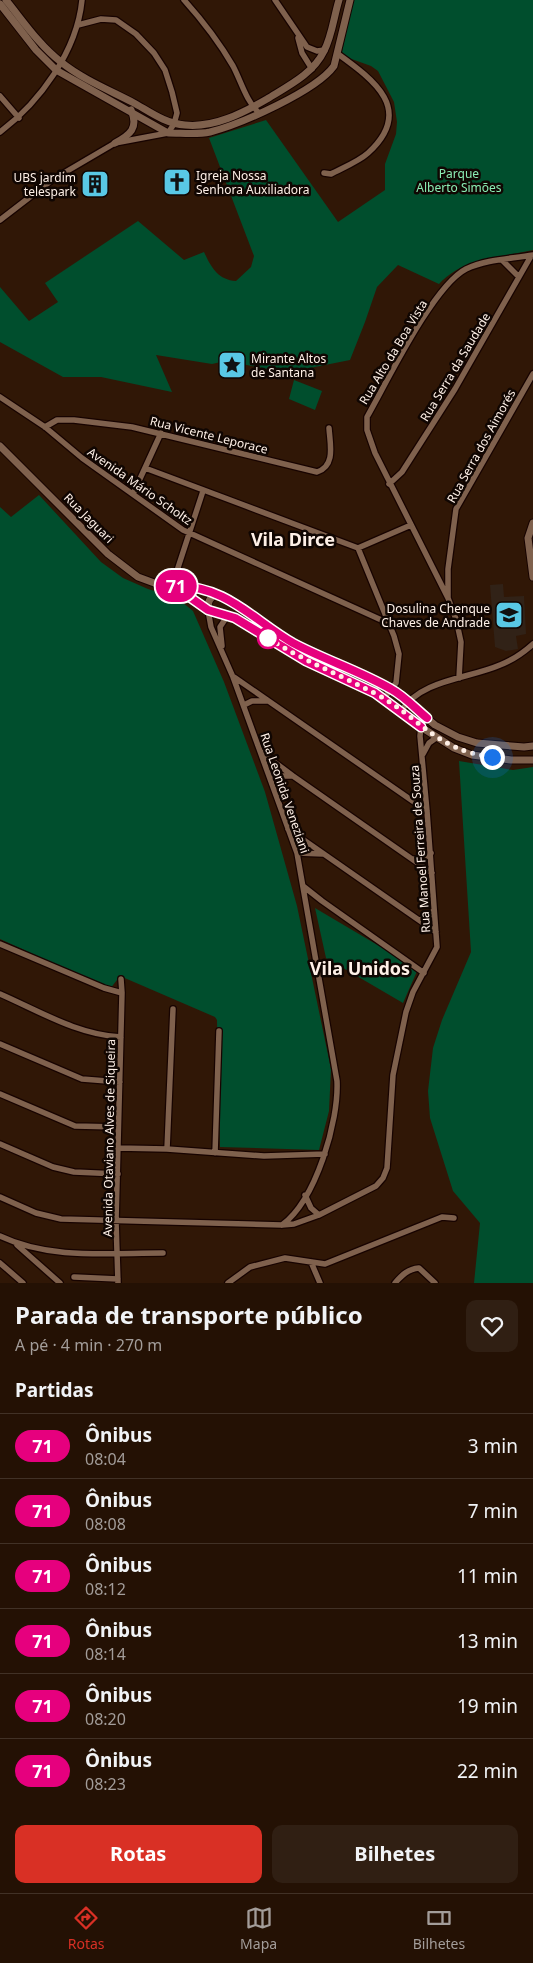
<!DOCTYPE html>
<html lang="pt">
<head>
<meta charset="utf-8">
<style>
  :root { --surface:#241104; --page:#301f13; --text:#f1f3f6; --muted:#a39d9a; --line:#413126; --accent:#d93025 }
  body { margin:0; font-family:"Noto Sans",sans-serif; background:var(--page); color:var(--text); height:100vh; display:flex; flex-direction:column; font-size:19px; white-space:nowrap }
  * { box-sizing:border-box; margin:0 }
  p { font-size:16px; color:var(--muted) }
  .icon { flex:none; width:28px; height:28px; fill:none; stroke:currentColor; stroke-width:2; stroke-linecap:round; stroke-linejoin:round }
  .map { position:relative; height:1283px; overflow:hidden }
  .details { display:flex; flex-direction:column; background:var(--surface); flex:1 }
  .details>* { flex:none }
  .badge { padding:0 10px; border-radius:16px; font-size:18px; line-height:32px }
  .you { position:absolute; width:25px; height:25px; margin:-12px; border:4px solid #fff; border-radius:50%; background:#1a73e8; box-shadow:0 0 0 8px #1a73e833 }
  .map>.badge { position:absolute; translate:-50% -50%; box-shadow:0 0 0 2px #fff }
  h2 { padding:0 15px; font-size:19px; line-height:45px }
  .round { display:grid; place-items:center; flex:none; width:52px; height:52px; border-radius:10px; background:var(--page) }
  .headline { display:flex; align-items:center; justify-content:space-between; height:85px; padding:0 15px }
  h1 { font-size:24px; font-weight:700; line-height:38px }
  .action { display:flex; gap:10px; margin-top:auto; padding:10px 15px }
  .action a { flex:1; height:58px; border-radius:10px; background:var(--accent); color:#fff; font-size:20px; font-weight:700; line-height:58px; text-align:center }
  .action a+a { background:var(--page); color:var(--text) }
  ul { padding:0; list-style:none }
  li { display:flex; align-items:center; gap:15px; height:65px; padding:0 15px; border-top:1px solid var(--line) }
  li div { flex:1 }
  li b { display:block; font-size:19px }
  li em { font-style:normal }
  li .badge { min-width:55px; font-weight:700; text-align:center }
  .tabs { display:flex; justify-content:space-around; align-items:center; height:70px; border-top:1px solid var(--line); background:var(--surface); font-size:14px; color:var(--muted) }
  .tabs a { display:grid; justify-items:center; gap:2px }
  .tabs .on { color:var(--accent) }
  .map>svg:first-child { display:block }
  .education { fill:#312217 }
  .green { fill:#004e2d }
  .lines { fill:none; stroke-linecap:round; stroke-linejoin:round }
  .minor-casing { stroke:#170300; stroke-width:8 }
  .tertiary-casing { stroke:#170300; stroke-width:9 }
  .minor { stroke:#7f614d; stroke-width:5.5 }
  .tertiary { stroke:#7f614d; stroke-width:7 }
  .line-casing { stroke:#fff; stroke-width:11 }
  .line { stroke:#e6007e; stroke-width:8 }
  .walk { stroke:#fef0e7; stroke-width:5; stroke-dasharray:0 9 }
  .stop-dot { fill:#fff; stroke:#e6007e; stroke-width:2.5 }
  .labels { text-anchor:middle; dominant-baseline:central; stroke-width:5; stroke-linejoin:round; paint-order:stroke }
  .park-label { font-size:12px; fill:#8aecb3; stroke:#100602 }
  .poi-label { font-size:12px; fill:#fef0e7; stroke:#100602; text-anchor:start }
  .street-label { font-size:12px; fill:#fef0e7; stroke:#100602 }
  .district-label { font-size:18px; font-weight:bold; fill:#fef0e7; stroke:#100602 }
</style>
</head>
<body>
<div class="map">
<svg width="533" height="1283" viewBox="0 0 533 1283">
  <rect width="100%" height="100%" fill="#301706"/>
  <path class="education" d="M 503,584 L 504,597 L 524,596 L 526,634 L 516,636 L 518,649 L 506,651 L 495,647 L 490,585 Z"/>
  <path class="green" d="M 353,0 L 533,0 L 533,250 C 499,258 464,257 439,284 L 398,265 L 377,287 L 365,322 L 350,360 L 310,368 L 273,370 L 225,361 L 212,364 L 156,355 L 172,392 L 101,377 L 63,377 L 0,342 L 0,287 L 29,321 L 58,302 L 45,283 L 138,221 L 184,260 L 204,252 C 211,267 218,280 236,281 L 251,267 L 254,256 L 209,138 L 266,120 L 338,222 L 385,190 L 385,164 L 396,134 L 397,122 L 394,102 L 378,71 L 371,66 L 346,57 L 342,52 Z
    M 294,380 L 322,391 L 315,410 L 289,399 Z
    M 39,495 L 101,562 L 123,578 L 148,589 L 177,598 L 193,611 L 224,682 L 265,792 L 297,906 L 331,1069 L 329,1111 L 319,1150 L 220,1147 L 217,1020 L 215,1017 L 120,976 L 110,989 L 0,939 L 0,507 L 11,517 Z
    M 459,761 L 513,770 L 533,767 L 533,1283 L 474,1283 L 480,1223 L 453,1191 L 430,1118 L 428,1091 L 433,1048 L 442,1020 L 471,952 Z
    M 315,908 L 418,969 L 403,1003 L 326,958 Z"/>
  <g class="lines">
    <defs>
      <path id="minor" d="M 184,0 C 202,20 219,42 233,66 C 241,81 246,101 259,113
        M 275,0 L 307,47 L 317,51 L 325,50
        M 298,38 L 302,53 L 312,69
        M 0,96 L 19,118
        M 0,132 C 40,102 77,51 82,0
        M 324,173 L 331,174 C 342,168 358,162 368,153 C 415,110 374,80 338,54
        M 0,220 L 52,180 L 115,143 L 168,133 L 174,124 L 177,113 L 172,92 L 165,70 L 154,53 L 136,34 L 116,20 L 101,19 L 78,25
        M 502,260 L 519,277
        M 0,397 L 45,427 L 82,458 L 183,530 L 388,623
        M 45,427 L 57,420 L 74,420 L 132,427 L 317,472 C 336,466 330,444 329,428
        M 145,468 L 358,548
        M 389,484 L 402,472 L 455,389 L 531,256
        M 133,494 L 161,433
        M 358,548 L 394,636 L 399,654 L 396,683 L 384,698
        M 358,548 L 411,525
        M 172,586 L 203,491
        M 448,598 L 375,453 L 367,430 L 367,417 C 387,382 433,286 466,269 C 487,259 511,259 533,255
        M 208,610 L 211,627 L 233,677 L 297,853 L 337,1081 C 339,1121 316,1200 282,1225
        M 222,646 L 220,627 L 228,615
        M 234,677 L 427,811
        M 459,678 L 461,642 L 456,619 L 448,598 L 448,569 L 456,509 L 533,374
        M 244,705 L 252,701 L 267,701
        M 401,711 C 422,679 468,679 500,665 C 513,660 523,653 533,644
        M 261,752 L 293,776 L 432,873
        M 423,754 L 429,743 L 436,738
        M 270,776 L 293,776
        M 288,829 L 436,932
        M 297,853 L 323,854
        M 414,859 L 421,859 L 431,853
        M 303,886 L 322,901 L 424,973
        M 420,920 L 429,916 L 434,910
        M 0,944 L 104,988 L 122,993
        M 0,994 C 39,1011 78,1035 121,1037
        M 0,1044 L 82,1079 L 120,1082
        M 0,1094 L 75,1126 L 118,1127
        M 0,1144 L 53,1167 L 74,1172 L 118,1174
        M 118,1148 L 167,1149 L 264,1156 L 325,1154
        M 167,1149 L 173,1009
        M 215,1153 L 219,1031
        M 305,1195 L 311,1208 L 319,1215
        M 0,1197 L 36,1213 L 61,1219 L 282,1225 L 294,1224 L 319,1215 L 376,1186 L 383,1178 L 387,1168 L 393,1075 L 406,1012 L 413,992 L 437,947 L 427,811 L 420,736 L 421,727
        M 0,1236 C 50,1260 109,1253 163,1253
        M 17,1245 L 60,1283
        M 311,1262 L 320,1283
        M 0,1263 L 23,1283
        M 74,1277 L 118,1279
        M 118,1283 L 116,1221 L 122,993 L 121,979
        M 228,1283 L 250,1267 L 285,1258 L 325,1264 L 442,1217 L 454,1218
        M 395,1283 C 402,1275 408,1269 419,1268 L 435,1283"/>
      <path id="tertiary" d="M 6,0 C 23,21 39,45 61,62 C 82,79 109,90 134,103 C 150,112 166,124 185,125 C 214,128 243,113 267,99 C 288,86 313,74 324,51 C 332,36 334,16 339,0
        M 0,4 L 36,50 L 56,70 L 168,133 C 182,133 197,135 210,132 C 241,124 316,91 334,66 L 350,0
        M 115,143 C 130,135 139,128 131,110
        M 0,446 L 108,554 L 138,577 L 157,584 L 184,586 L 204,590 L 233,601 L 293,643 L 392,689 L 435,725 L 458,737 L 477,743 L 524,747 L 533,746
        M 533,523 L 528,538 L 533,577
        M 174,586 L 208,610 L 235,617 L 306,661 L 384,698 L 421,727 L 454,748 L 472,755 L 511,760 L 533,760
        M 208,610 C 208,602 209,598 216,594"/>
    </defs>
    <use href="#minor" class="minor-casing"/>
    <use href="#tertiary" class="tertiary-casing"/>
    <use href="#minor" class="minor"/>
    <use href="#tertiary" class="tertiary"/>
  </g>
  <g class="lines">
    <defs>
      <path id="line" d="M 421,727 L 375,693 L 306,661 L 235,618 L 208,610 L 174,586 C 226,585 253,620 293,643 C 325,660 360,671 391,689 C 404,696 415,708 427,718"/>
    </defs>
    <use href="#line" class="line-casing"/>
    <use href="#line" class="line"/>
    <path class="walk" d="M 268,638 L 265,636 C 301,660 339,674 376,694 C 421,718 435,750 492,757"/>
  </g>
  <defs>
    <symbol id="church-square" viewBox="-11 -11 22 22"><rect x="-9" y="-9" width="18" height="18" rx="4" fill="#59c8e5" stroke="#100602"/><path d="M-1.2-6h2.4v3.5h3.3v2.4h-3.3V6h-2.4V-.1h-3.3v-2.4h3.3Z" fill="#111"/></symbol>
    <symbol id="building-square" viewBox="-11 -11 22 22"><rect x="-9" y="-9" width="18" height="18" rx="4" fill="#59c8e5" stroke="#100602"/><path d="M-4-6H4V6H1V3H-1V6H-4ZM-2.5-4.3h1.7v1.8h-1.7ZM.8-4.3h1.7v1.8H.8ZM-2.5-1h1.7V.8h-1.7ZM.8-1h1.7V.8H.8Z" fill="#111"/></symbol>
    <symbol id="sight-square" viewBox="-11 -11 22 22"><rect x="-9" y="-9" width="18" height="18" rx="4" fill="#59c8e5" stroke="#100602"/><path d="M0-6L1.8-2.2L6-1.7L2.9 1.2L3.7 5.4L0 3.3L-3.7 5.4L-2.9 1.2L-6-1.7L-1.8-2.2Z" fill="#111"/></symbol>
    <symbol id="school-square" viewBox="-11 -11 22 22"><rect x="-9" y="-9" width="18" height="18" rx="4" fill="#59c8e5" stroke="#100602"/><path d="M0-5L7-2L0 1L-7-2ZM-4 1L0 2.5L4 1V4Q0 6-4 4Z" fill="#111"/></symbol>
  </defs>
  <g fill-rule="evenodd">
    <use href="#church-square" x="161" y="166" width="32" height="32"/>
    <use href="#building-square" x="79" y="168" width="32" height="32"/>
    <use href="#sight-square" x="216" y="349" width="32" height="32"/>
    <use href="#school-square" x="493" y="599" width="32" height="32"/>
  </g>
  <circle class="stop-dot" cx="268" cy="638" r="10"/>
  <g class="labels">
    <g class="park-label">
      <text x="459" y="173">Parque<tspan x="459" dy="14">Alberto Simões</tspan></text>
    </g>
    <g class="poi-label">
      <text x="196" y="175">Igreja Nossa<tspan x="196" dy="14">Senhora Auxiliadora</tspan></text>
      <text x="76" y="177" text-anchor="end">UBS jardim<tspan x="76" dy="14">telespark</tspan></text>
      <text x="251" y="358">Mirante Altos<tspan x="251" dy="14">de Santana</tspan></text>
      <text x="490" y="608" text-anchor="end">Dosulina Chenque<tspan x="490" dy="14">Chaves de Andrade</tspan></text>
    </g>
    <g class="street-label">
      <text transform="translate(393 352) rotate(-59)">Rua Alto da Boa Vista</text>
      <text transform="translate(455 367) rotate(-59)">Rua Serra da Saudade</text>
      <text transform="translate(209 435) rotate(14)">Rua Vicente Leporace</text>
      <text transform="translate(481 446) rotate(-61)">Rua Serra dos Aimorés</text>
      <text transform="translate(140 486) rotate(35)">Avenida Mário Scholtz</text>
      <text transform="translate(89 518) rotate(45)">Rua Jaguari</text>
      <text transform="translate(285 793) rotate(71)">Rua Leonida Veneziani</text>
      <text transform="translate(420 849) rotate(-94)">Rua Manoel Ferreira de Souza</text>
      <text transform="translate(109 1138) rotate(-89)">Avenida Otaviano Alves de Siqueira</text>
    </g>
    <g class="district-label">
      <text x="293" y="539">Vila Dirce</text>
      <text x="360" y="968">Vila Unidos</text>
    </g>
  </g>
</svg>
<div class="you" style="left:492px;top:757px"></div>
<b class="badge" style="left:176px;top:586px;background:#e6007e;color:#fff">71</b>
</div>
<section class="details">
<div class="headline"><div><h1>Parada de transporte público</h1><p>A pé · 4 min · 270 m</p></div><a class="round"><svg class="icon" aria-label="heart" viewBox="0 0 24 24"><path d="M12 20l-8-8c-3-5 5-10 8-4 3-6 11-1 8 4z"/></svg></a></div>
<h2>Partidas</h2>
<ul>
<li><span class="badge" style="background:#e6007e;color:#fff">71</span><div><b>Ônibus</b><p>08:04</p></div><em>3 min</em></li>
<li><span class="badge" style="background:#e6007e;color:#fff">71</span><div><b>Ônibus</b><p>08:08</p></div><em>7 min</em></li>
<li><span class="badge" style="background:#e6007e;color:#fff">71</span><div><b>Ônibus</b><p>08:12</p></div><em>11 min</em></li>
<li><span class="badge" style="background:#e6007e;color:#fff">71</span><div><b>Ônibus</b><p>08:14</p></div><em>13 min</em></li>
<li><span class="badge" style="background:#e6007e;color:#fff">71</span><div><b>Ônibus</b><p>08:20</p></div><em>19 min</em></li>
<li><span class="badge" style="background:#e6007e;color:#fff">71</span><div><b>Ônibus</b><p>08:23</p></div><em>22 min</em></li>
</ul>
<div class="action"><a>Rotas</a><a>Bilhetes</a></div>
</section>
<nav class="tabs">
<a class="on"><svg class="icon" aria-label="directions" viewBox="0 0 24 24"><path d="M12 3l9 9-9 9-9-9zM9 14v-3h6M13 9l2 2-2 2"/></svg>Rotas</a>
<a><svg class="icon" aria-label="map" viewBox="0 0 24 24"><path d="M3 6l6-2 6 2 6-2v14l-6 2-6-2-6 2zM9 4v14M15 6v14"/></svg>Mapa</a>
<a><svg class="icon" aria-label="tickets" viewBox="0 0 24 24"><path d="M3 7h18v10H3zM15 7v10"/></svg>Bilhetes</a>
</nav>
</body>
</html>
